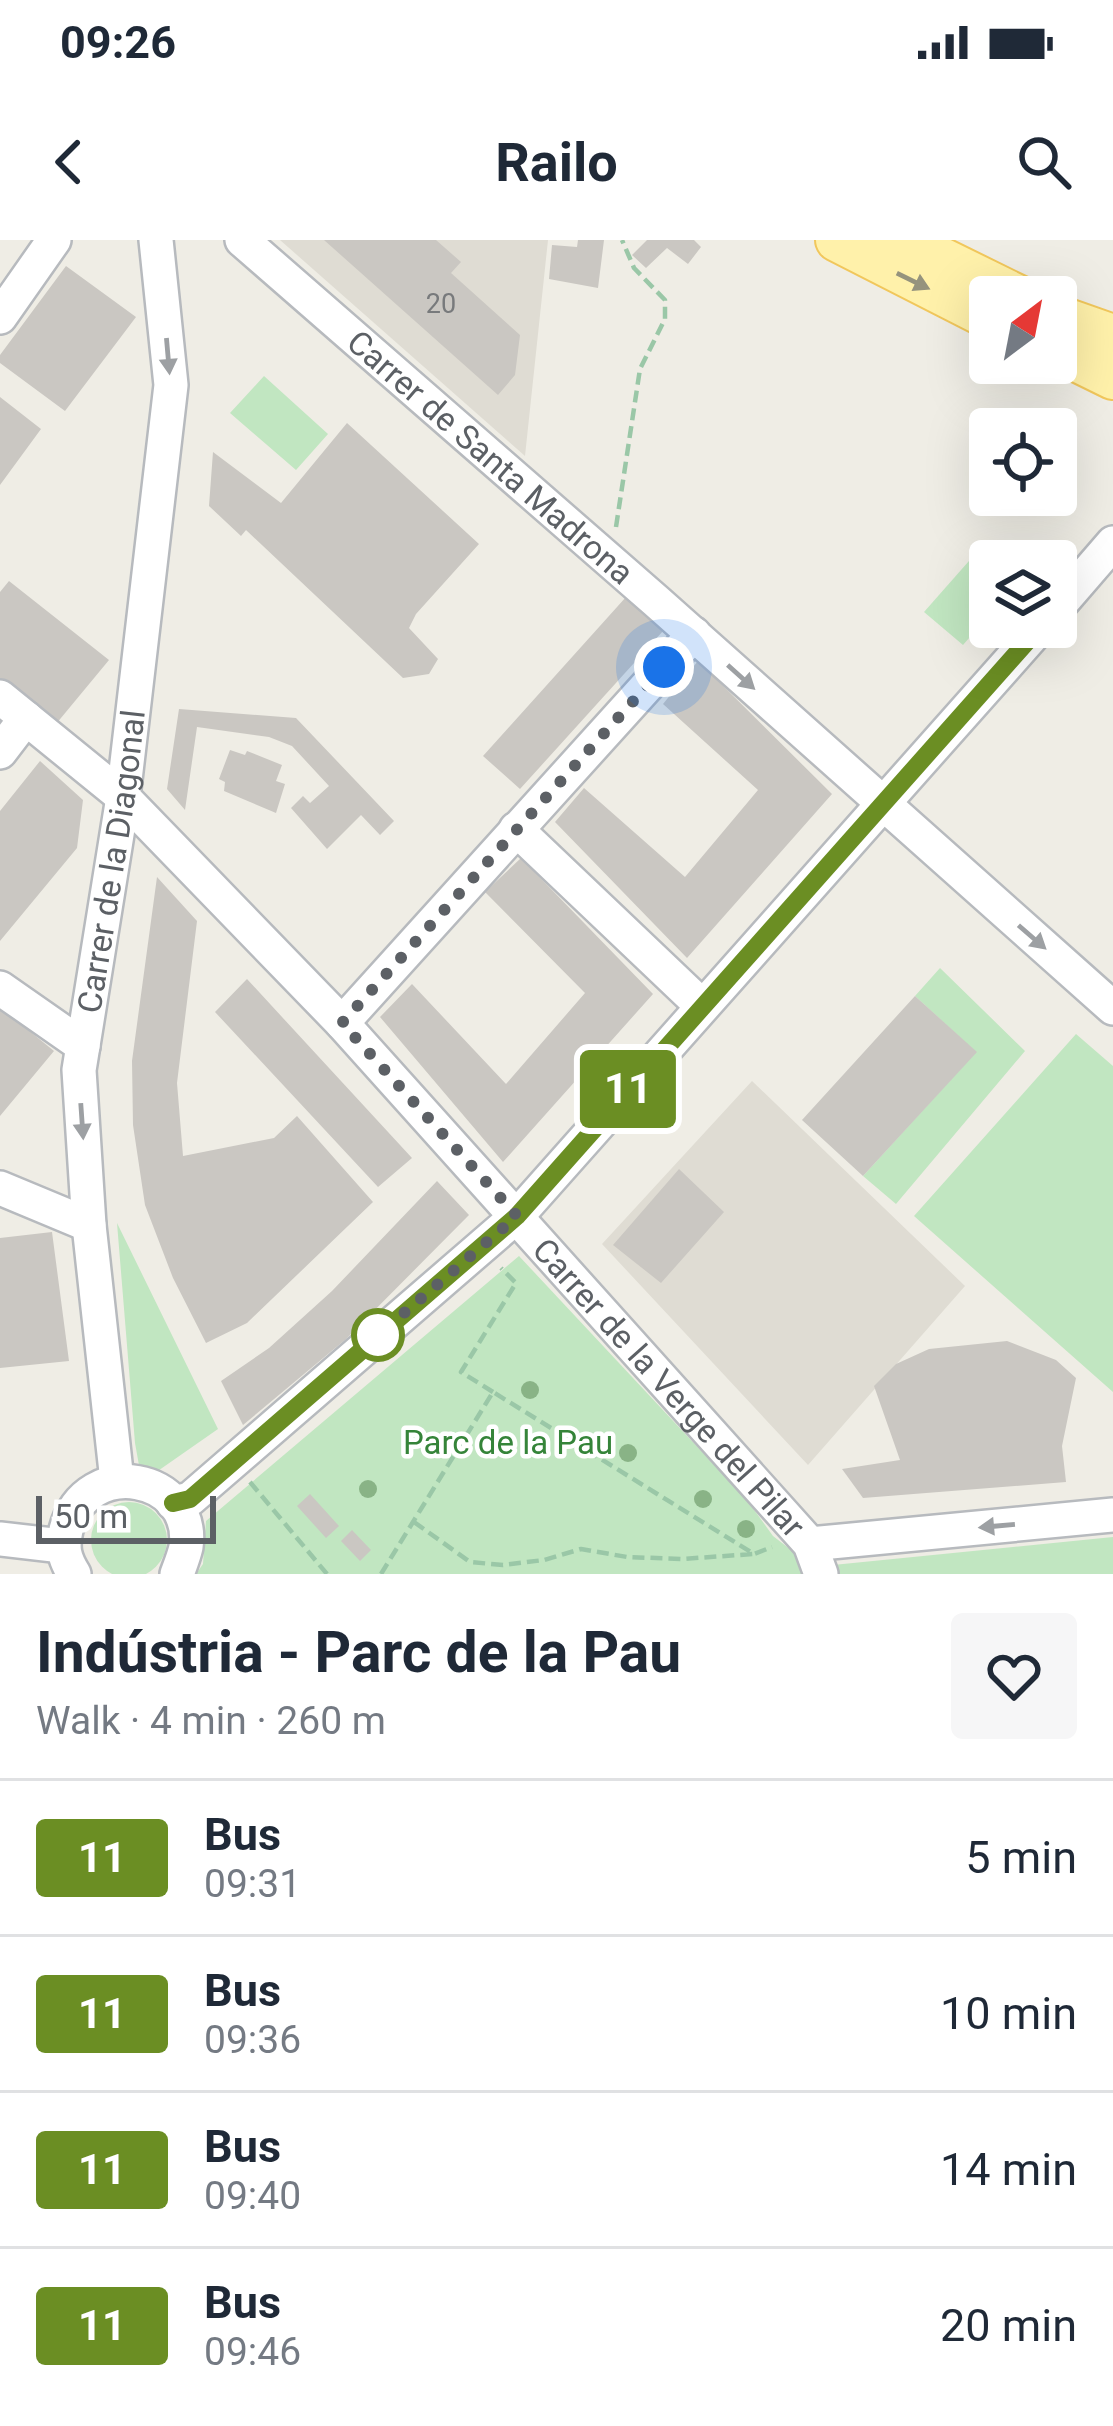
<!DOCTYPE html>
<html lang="en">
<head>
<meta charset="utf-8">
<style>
  :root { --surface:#fff; --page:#f6f6f7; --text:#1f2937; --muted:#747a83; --line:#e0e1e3 }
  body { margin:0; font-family:Roboto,sans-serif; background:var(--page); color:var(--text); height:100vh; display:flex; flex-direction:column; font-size:45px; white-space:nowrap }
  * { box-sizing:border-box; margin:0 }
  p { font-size:39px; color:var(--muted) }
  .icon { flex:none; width:66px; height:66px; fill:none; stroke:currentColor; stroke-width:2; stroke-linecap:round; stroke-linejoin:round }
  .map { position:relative; height:1334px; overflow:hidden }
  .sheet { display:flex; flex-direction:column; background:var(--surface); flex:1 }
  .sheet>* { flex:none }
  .badge { padding:0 24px; border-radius:9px; font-size:42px; line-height:78px }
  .needle { width:78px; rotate:32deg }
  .fabs { position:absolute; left:969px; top:36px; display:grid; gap:24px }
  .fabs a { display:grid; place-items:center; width:108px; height:108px; border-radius:12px; background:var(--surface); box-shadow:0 12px 48px #0002; font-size:60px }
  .scale { position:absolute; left:36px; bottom:30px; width:180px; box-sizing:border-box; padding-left:12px; border:6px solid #5c6065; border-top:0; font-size:33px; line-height:42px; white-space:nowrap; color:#5c6065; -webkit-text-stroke:9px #fff; paint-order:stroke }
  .you { position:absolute; width:60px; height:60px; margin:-30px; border:9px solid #fff; border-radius:50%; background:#1a73e8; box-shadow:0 0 0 18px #1a73e833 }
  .map>.badge { position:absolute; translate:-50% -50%; box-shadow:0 0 0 6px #fff }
  .round { display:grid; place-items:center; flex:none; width:126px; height:126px; border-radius:12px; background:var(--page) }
  .headline { display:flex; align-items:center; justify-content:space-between; height:204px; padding:0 36px }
  h1 { font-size:57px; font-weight:700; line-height:90px }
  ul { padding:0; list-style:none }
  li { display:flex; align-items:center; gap:36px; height:156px; padding:0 36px; border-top:3px solid var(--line) }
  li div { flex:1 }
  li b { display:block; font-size:45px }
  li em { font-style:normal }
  li .badge { min-width:132px; font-weight:700; text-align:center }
  .status { display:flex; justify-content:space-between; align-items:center; height:84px; padding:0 60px; background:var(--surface); direction:ltr }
  .status svg { height:33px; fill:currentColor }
  header { display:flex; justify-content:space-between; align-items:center; height:156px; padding:0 36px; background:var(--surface); font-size:54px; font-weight:700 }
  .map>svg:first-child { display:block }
  .education { fill:#dfdcd3 }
  .green { fill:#c1e6c1 }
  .building { fill:#cac7c2 }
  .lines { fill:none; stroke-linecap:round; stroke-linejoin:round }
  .minor-casing { stroke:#b7babe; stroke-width:38 }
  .major-casing { stroke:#f1c75c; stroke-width:46 }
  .path { stroke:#9ac7a7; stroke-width:4.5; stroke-dasharray:12 6; stroke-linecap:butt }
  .minor { stroke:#fff; stroke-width:33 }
  .major { stroke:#fff1aa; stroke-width:42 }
  .tree { fill:#89b386 }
  .oneway { fill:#95937d }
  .oneway2 { fill:#9da0a3 }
  .line-casing { stroke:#fff; stroke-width:27 }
  .line { stroke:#6b8e23; stroke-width:18 }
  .walk { stroke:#5c6065; stroke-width:12; stroke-dasharray:0 21.6 }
  .stop-dot { fill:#fff; stroke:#6b8e23; stroke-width:6 }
  .labels { text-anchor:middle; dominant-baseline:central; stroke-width:9; stroke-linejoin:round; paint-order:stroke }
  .number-label { font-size:27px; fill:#787a7c }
  .street-label { font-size:33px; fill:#5c6065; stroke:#fff }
  .park-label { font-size:33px; fill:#358439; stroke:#fff }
</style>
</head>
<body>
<div class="status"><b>09:26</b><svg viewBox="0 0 49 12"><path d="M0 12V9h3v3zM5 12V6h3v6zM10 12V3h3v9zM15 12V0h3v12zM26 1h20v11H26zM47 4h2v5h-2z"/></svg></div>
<header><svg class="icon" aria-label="back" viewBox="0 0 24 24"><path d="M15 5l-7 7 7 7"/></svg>Railo<svg class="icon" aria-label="search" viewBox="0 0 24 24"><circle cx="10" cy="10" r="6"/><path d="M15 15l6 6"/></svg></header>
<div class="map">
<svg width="1113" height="1334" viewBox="0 0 1113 1334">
  <rect width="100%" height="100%" fill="#efede5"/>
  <path class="education" d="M 280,0 L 548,0 L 525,216 Z
    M 752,841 L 965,1046 L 808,1225 L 602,1004 Z"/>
  <path class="green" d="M 264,136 L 328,194 L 296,230 L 230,173 Z
    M 976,313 L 990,325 L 990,374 L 963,405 L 924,372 Z
    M 940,728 L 1025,811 L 896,964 L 863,936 L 976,812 L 915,756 Z
    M 1076,794 L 1113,826 L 1113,1152 L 914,976 Z
    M 117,983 L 218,1189 L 142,1242 L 135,1203 Z
    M 519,1016 L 747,1260 L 773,1296 L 813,1327 L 1113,1297 L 1113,1334 L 196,1334 L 203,1324 L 206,1281 Z
    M91 1300a38 38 0 1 1 76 0a38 38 0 1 1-76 0Z"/>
  <path class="building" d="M 324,0 L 436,0 L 461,22 L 451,33 L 520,95 L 515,135 L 498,155 Z
    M 578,0 L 604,0 L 598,48 L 549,39 L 552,5 L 577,7 Z
    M 647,0 L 694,0 L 701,7 L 688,24 L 667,8 L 646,28 L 632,15 Z
    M 66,26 L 136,77 L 65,171 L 0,123 L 0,115 Z
    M 0,157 L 41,189 L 0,245 Z
    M 347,183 L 479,304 L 416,374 L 409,388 L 438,419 L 429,434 L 403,438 L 246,290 L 241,296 L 209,266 L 213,212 L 281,263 Z
    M 9,341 L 109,420 L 56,484 L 0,438 L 0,352 Z
    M 626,357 L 663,391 L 520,549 L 483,516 Z
    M 698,421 L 832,554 L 687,718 L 555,582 L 584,548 L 685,637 L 758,550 L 663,464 Z
    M 179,469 L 296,478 L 394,581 L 380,595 L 361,575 L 327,609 L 291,568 L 303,556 L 310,563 L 329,546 L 292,506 L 269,497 L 197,487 L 185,570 L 167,549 Z
    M 230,510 L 245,515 L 247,511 L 282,525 L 276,541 L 285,544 L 276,573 L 224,551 L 225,542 L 219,539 Z
    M 40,521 L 83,560 L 77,608 L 0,701 L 0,571 Z
    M 521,618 L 653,754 L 503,922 L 380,777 L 412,744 L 506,844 L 585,753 L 485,652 Z
    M 157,637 L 197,681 L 177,843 L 183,916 L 274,898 L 297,876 L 373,962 L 247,1083 L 206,1103 L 173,1038 L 145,965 L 133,885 L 132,821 Z
    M 247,739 L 412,918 L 378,947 L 215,772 Z
    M 915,756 L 977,812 L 863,936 L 802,880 Z
    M 0,767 L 54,811 L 0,876 Z
    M 679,929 L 724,972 L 661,1043 L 613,1005 Z
    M 437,941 L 469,975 L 346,1099 L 243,1185 L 221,1141 L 269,1108 L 332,1051 Z
    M 52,992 L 69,1121 L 0,1128 L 0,998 Z
    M 1007,1101 L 1056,1120 L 1076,1138 L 1062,1206 L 1066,1242 L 863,1258 L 842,1229 L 900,1220 L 874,1146 L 896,1124 L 929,1109 Z
    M 310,1254 L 339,1286 L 326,1298 L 297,1266 Z
    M 352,1290 L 371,1310 L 360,1321 L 341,1301 Z"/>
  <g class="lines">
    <defs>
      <g id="minor">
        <path id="s1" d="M 242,0 L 656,361 L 1113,768"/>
        <path d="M 0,77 L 54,0"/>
        <path d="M 1056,369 L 1113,303"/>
        <path id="s2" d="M 0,457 L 123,557 L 342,783 L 810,1304 L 821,1334"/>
        <path d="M 0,512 L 26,478"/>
        <path d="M 516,589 L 701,765"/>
        <path d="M 0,748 L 83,806"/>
        <path d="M 342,783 L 694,394"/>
        <path d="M 0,948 L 89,985"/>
        <path id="s3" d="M 117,1241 L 89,985 L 79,830 L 123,557 L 171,145 L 156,0"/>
        <path d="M 173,1263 L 190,1259 L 517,976 L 1040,387"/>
        <path d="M 0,1299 L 62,1306"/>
        <path d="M 810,1304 L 1113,1275"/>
        <path d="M 74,1334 C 64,1318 62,1308 66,1290 C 86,1213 196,1235 186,1307 C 184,1316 180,1326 177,1334"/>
      </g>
      <path id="major" d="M 837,0 L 990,78
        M 903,0 L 1019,57
        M 1056,76 L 1113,96
        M 1056,110 L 1113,138"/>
    </defs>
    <use href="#minor" class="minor-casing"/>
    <use href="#major" class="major-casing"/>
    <path class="path" d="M 616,287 L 640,129 L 665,79 L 665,60 L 634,28 L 622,0
      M 493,1152 L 461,1132 L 516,1043 L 501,1028
      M 250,1242 L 327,1334
      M 414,1282 L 470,1322 L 503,1325 L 544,1320 L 581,1309 L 627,1317 L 682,1319 L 753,1314
      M 381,1334 L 493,1152 L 754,1314 L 772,1307"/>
    <use href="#minor" class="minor"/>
    <use href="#major" class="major"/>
  </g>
  <g class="tree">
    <circle cx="530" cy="1150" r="9"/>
    <circle cx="628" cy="1213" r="9"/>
    <circle cx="368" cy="1249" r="9"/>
    <circle cx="703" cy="1259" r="9"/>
    <circle cx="746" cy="1289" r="9"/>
  </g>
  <defs><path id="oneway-solid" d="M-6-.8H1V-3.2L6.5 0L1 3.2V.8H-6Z" transform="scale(3)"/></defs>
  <use class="oneway" href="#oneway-solid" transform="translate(913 41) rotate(26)"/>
  <g class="oneway2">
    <use href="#oneway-solid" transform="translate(168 116) rotate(85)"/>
    <use href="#oneway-solid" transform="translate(741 437) rotate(42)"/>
    <use href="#oneway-solid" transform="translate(1032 697) rotate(41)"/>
    <use href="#oneway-solid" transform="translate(82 881) rotate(86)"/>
    <use href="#oneway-solid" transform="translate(997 1286) rotate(175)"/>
  </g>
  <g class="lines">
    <defs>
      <path id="line" d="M 173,1263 L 190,1259 L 517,976 L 1040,387"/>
    </defs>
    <use href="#line" class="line-casing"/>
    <use href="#line" class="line"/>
    <path class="walk" d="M 378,1095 L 375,1098 L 517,976 L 342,783 L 664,427"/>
  </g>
  <circle class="stop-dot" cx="378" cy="1095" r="24"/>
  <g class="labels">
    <g class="number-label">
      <text x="441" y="64">20</text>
    </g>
    <g class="street-label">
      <text stroke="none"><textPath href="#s1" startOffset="330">Carrer de Santa Madrona</textPath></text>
      <text stroke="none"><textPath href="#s3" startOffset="624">Carrer de la Diagonal</textPath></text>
      <text stroke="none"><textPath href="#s2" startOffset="963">Carrer de la Verge del Pilar</textPath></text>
    </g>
    <g class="park-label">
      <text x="508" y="1202">Parc de la Pau</text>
    </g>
  </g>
</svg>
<div class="fabs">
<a><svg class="needle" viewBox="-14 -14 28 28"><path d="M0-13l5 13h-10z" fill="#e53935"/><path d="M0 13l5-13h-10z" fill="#747a83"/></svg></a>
<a><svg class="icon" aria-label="locate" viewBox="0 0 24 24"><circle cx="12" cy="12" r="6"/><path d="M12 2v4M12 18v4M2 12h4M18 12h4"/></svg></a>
<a><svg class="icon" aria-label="layers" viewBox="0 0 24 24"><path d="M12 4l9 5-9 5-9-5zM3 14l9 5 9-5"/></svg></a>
</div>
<div class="scale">50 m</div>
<div class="you" style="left:664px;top:427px"></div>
<b class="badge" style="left:628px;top:849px;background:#6b8e23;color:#fff">11</b>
</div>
<section class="sheet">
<div class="headline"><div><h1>Indústria - Parc de la Pau</h1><p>Walk · 4 min · 260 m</p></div><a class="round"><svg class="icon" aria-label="heart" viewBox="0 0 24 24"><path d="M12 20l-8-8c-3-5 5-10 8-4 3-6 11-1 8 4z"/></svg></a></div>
<ul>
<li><span class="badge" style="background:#6b8e23;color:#fff">11</span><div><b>Bus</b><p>09:31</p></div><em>5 min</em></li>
<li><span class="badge" style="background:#6b8e23;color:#fff">11</span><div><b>Bus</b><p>09:36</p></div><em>10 min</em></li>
<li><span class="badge" style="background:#6b8e23;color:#fff">11</span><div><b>Bus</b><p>09:40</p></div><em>14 min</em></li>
<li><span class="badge" style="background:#6b8e23;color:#fff">11</span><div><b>Bus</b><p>09:46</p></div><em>20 min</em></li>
</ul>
</section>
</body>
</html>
